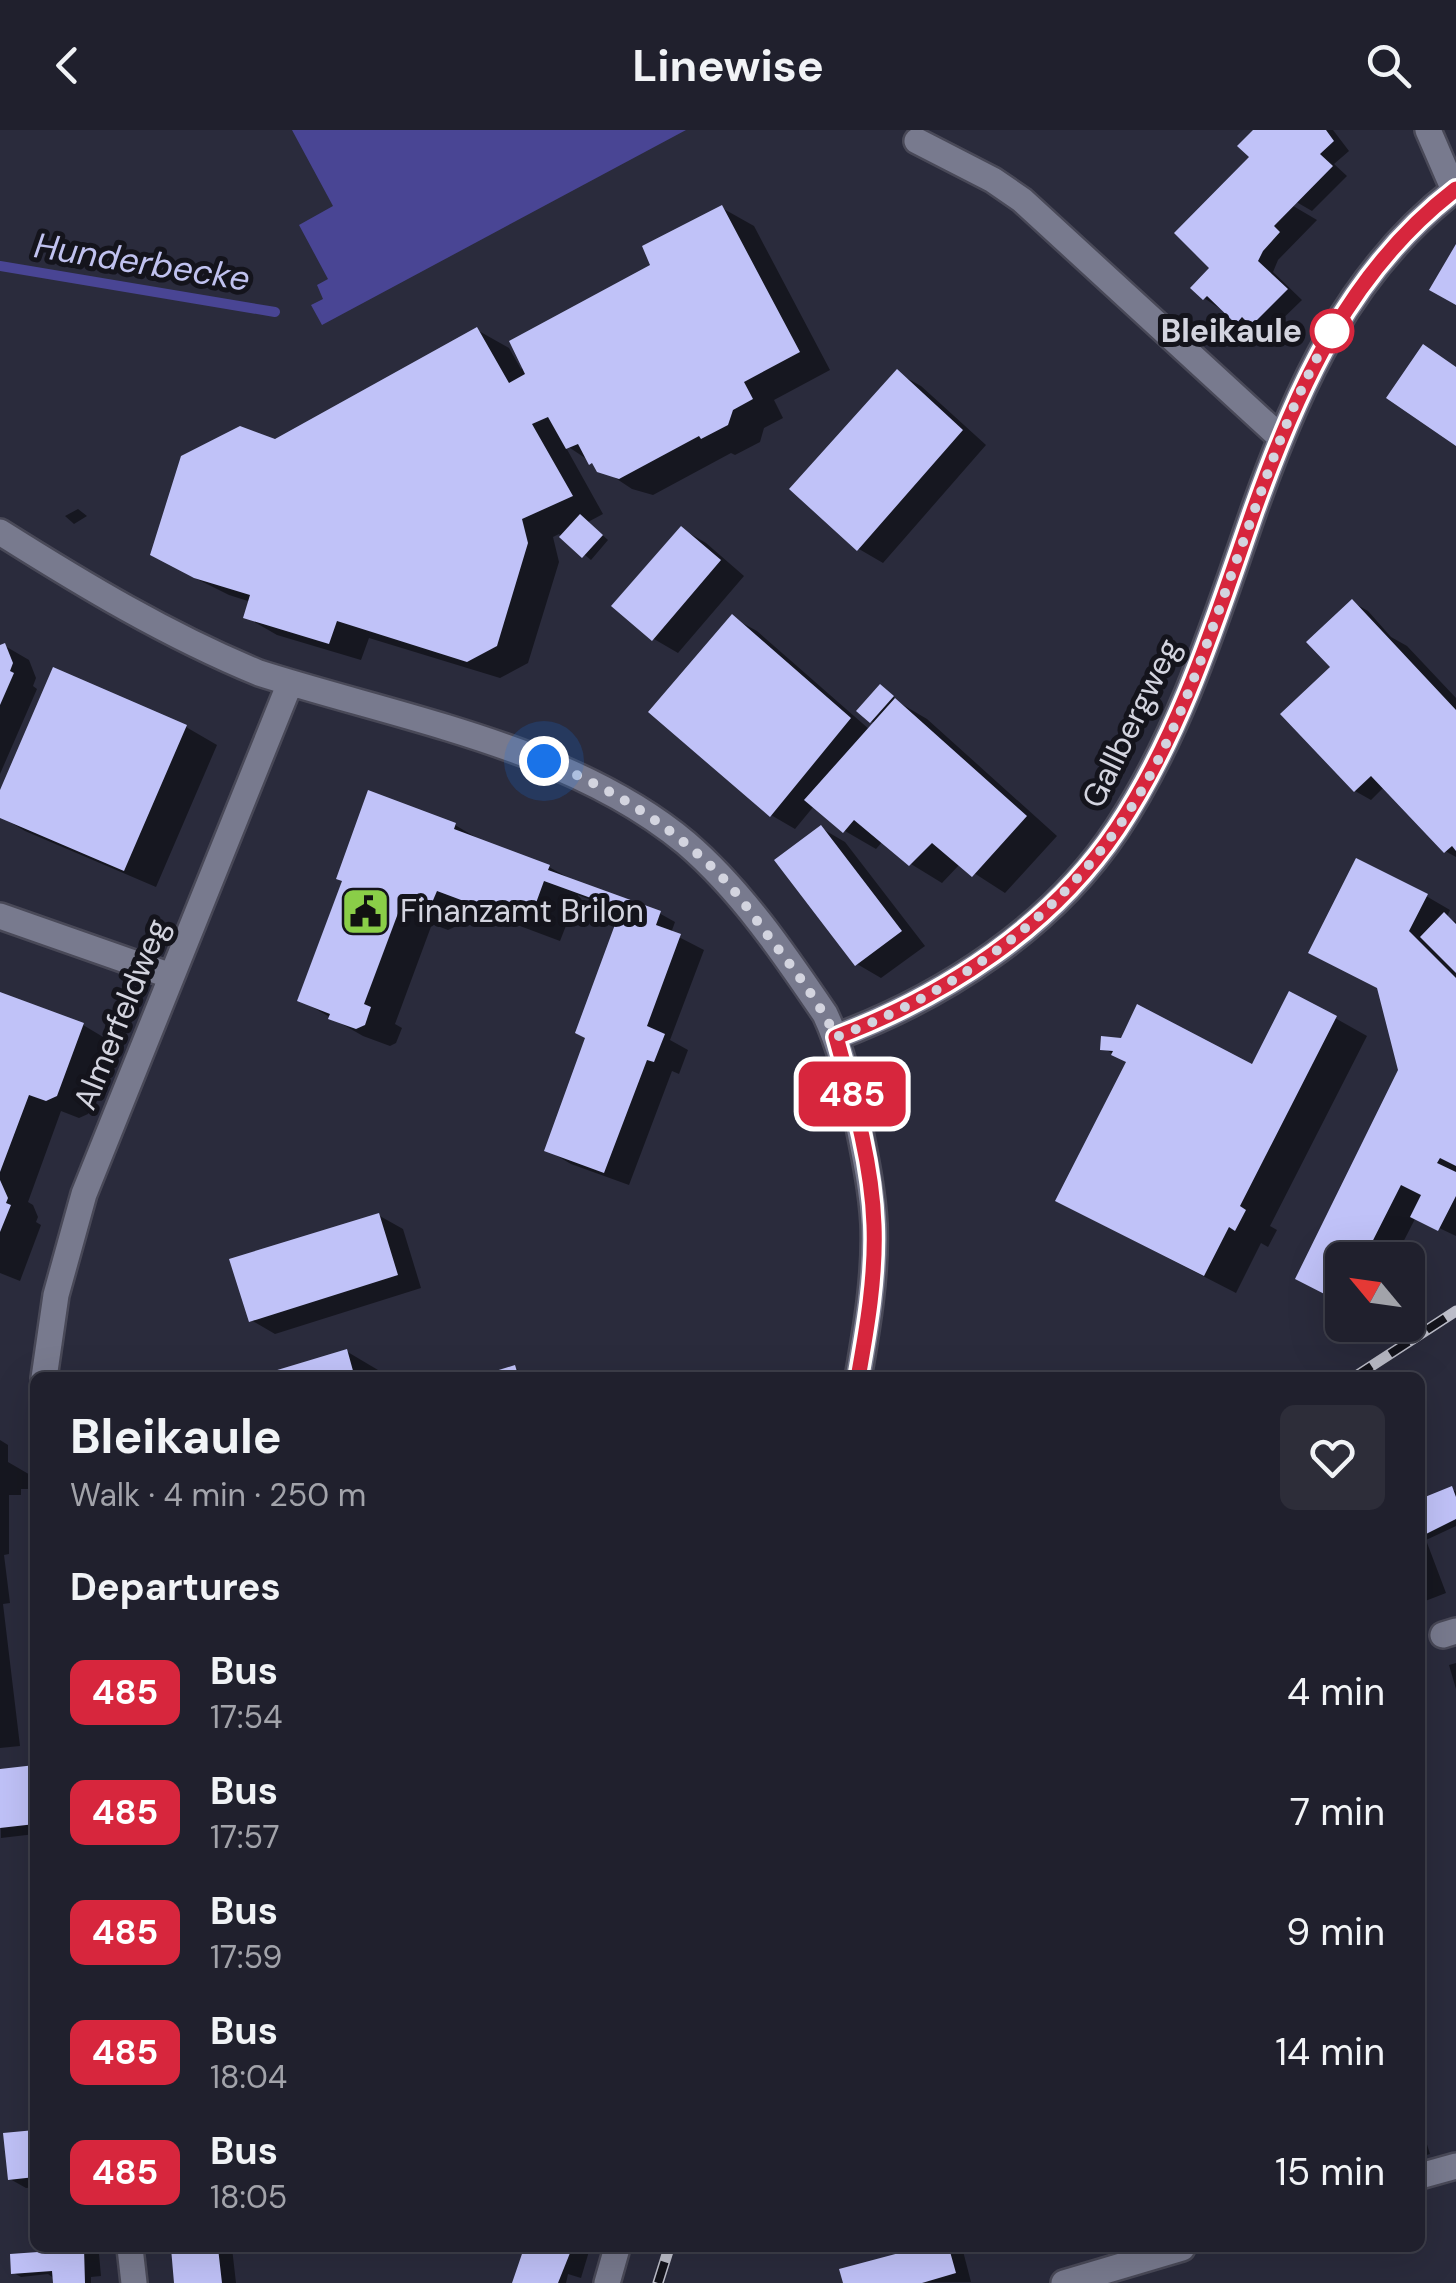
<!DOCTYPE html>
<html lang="en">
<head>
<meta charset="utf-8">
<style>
  :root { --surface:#20202d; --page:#2d2d39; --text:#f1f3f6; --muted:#a2a3aa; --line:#3d3e49 }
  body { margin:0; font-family:"DM Sans",sans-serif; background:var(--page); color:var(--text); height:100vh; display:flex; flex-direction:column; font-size:38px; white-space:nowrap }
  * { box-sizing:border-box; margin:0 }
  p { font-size:32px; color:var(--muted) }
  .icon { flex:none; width:55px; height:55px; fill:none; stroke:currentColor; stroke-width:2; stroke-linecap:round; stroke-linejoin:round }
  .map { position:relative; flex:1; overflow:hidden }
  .drawer { position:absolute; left:30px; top:1242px; width:1395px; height:880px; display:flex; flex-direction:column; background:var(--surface); border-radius:15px; box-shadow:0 10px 40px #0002,0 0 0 2px var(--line) }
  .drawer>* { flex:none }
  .badge { padding:0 20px; border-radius:15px; font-size:35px; line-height:65px }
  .needle { width:65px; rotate:299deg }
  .controls { position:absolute; left:1325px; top:1112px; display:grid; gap:20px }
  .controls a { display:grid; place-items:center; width:100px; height:100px; border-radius:15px; background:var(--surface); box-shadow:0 10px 40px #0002,0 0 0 2px var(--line); font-size:50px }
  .you { position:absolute; width:50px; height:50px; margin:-25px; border:8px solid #fff; border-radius:50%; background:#1a73e8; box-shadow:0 0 0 15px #1a73e833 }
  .map>.badge { position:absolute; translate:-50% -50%; box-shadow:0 0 0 5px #fff }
  h2 { padding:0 40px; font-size:38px; line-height:90px }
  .round { display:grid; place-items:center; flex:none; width:105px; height:105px; border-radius:15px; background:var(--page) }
  .summary { display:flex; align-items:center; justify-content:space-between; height:170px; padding:0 40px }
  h1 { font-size:48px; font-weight:700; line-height:75px }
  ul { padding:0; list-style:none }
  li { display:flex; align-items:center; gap:30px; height:120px; padding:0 40px }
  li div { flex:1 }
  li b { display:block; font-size:38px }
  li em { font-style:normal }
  li .badge { min-width:110px; font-weight:700; text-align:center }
  header { display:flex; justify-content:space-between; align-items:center; height:130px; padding:0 40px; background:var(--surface); font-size:45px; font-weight:700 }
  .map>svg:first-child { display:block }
  .water { fill:#494594 }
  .shadow { fill:#0007 }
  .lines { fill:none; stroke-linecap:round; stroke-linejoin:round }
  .stream { stroke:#494594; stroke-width:10 }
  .building { fill:#c0c2f8 }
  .minor-casing { stroke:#494958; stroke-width:30 }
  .minor { stroke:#787a8e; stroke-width:25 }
  .rail-casing { stroke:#bebfcb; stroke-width:11 }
  .rail { stroke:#14141c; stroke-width:8; stroke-dasharray:22; stroke-linecap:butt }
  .line-casing { stroke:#fff; stroke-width:22 }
  .line { stroke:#d7263d; stroke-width:15 }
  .walk { stroke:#d3d4df; stroke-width:10; stroke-dasharray:0 18 }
  .stop-dot { fill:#fff; stroke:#d7263d; stroke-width:5 }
  .labels { text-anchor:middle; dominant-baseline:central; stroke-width:10; stroke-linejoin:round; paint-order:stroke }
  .stop-label { font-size:32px; font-weight:bold; fill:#d3d4df; stroke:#14141c; text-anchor:end }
  .street-label { font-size:32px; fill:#d3d4df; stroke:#14141c }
  .poi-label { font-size:32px; fill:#d3d4df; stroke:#14141c; text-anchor:start }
  .water-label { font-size:35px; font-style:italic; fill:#c0c2ef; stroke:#14141c }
</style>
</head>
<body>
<header><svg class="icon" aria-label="back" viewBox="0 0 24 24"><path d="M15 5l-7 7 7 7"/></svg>Linewise<svg class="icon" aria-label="search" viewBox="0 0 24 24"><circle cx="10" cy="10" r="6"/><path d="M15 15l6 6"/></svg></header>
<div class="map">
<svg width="1456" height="2153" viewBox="0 0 1456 2153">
  <rect width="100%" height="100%" fill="#2a2b3c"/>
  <path class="water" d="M 292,0 L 686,0 L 322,195 L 311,175 L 323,169 L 317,155 L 328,149 L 299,95 L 333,76 Z"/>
  <path class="shadow" d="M 1256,0 L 1333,0 L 1349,21 L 1334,34 L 1347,46 L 1312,81 L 1286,66 L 1283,70 L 1317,90 L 1278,130 L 1273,142 L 1302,170 L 1268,203 L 1257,197 L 1253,201 L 1204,168 L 1210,141 L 1253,27 Z
    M 722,78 L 754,96 L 830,240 L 774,270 L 783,288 L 764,298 L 760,312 L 735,325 L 731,323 L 653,365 L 632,359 L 564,314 L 603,384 L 588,392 L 608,410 L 591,430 L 559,404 L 553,407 L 559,432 L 528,533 L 500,548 L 369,508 L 361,530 L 277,505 L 246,487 L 251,472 L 229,465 L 185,443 L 275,312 L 477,200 L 509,218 L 521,239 Z
    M 897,243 L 921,256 L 986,315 L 883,433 L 859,419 L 792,359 Z
    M 78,379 L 87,386 L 74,394 L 65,386 Z
    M 682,399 L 706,413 L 744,446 L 678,523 L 654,509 L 615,476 Z
    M 1352,472 L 1368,481 L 1391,507 L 1407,516 L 1456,568 L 1456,727 L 1445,721 L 1384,657 L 1371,670 L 1355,661 L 1334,536 Z
    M 733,488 L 757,501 L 870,600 L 876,594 L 871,591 L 888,561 L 898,572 L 927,589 L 1057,706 L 1005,763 L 960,734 L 942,753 L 911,734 L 883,711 L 876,719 L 845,701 L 814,676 L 795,699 L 771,685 Z
    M 5,516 L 29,530 L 36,548 L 33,556 L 37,559 L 0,644 L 0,518 Z
    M 186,597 L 217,615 L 156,757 L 25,701 L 0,686 L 0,666 Z
    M 455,695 L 487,714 L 549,737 L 576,752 L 659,783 L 675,792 L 671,803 L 704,820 L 670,910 L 688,920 L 679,944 L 672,941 L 629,1055 L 571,1034 L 547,1020 L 588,908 L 623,782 L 578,765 L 560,811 L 469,777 L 463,793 L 448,800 L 432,794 L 395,894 L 402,898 L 396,913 L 390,916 L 363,906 L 300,870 Z
    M 821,698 L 845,712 L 925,816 L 881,848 L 857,834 Z
    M 1426,766 L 1450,780 L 1447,787 L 1456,792 L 1456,1106 L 1416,1087 L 1394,1130 L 1342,1130 L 1342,1172 L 1322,1162 L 1401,941 L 1382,860 L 1335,836 Z
    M 0,864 L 83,895 L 115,914 L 88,984 L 79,988 L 61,981 L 28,1072 L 33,1075 L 38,1087 L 36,1092 L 41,1095 L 20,1151 L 0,1143 Z
    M 1335,888 L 1367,906 L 1270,1096 L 1277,1100 L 1268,1117 L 1261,1113 L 1236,1163 L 1090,1088 L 1129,933 L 1103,918 L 1253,937 Z
    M 378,1085 L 403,1099 L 421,1158 L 275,1204 L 251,1190 Z
    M 346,1221 L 378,1240 L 381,1248 L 260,1248 Z
    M 515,1238 L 532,1248 L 482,1248 Z
    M 0,1310 L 8,1315 L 8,1332 L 32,1346 L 32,1359 L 21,1359 L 21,1365 L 9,1365 L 9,1424 L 4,1425 L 10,1473 L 3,1474 L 20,1616 L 0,1618 Z
    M 1452,1359 L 1456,1362 L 1456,1396 L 1426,1410 L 1446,1463 L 1420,1473 L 1420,1371 Z
    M 1456,1533 L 1456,1559 L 1449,1535 Z
    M 35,1638 L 35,1704 L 1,1708 L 0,1641 Z
    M 1420,1992 L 1430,2024 L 1420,2027 Z
    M 35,2003 L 35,2057 L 26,2058 L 10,2049 Z
    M 40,2118 L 104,2118 L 105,2123 L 99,2124 L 101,2146 L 91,2147 L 91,2153 L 56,2153 L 55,2149 L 48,2144 L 21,2147 L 14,2143 L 41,2124 Z
    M 173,2118 L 232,2118 L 236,2153 L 177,2153 Z
    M 527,2118 L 590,2118 L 581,2148 L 568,2144 L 566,2153 L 515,2153 Z
    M 927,2118 L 956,2118 L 963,2121 L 971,2152 L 845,2153 L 842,2141 Z
    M 1002,2118 L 1025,2118 L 1010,2122 Z"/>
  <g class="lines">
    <path class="stream" d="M 0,136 L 275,182"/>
  </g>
  <path class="building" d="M 1253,0 L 1326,0 L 1334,11 L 1320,24 L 1333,36 L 1274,96 L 1280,102 L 1263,121 L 1258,131 L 1288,159 L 1251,196 L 1242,187 L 1236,194 L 1207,166 L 1203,170 L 1190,158 L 1209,138 L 1174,103 L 1249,27 L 1237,16 Z
    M 722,75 L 800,222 L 744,252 L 753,269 L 733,280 L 728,295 L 701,309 L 699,306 L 619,349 L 597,342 L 592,333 L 589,335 L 578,314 L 566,319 L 548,287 L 532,294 L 573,366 L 522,389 L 528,413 L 497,516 L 467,532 L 337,491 L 329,514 L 243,488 L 250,465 L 194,448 L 150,425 L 181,326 L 240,296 L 275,309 L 477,197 L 509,253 L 525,244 L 509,211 L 650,135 L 642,116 Z
    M 1456,114 L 1456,175 L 1429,160 Z
    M 1423,214 L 1456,237 L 1456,316 L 1386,268 Z
    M 897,239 L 963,300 L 857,421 L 789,359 Z
    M 580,384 L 603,405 L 582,428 L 559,407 Z
    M 681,396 L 721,430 L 652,511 L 611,476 Z
    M 1352,469 L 1456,580 L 1456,721 L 1452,716 L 1444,723 L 1371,646 L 1354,662 L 1280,584 L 1330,537 L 1306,512 Z
    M 732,484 L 851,588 L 770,687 L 648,582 Z
    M 5,513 L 13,533 L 10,541 L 14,543 L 0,575 L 0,515 Z
    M 53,537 L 187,595 L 124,741 L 0,688 L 0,660 Z
    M 880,554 L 894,566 L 870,593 L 856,581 Z
    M 895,568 L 1027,686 L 972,747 L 932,713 L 909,736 L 854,690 L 843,703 L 804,670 Z
    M 368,660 L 456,693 L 454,699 L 550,735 L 548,740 L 661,781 L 656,795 L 681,804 L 647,896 L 665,904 L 654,932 L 647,930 L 604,1043 L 544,1021 L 585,908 L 575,903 L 620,781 L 646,788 L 544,751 L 528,795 L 437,761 L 431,775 L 414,784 L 400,778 L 364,874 L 371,877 L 365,895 L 356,899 L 328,889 L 330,884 L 297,871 L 342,751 L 336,749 Z
    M 821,695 L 902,801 L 855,836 L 774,730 Z
    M 1356,728 L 1428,764 L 1409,801 L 1456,848 L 1456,1036 L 1440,1028 L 1437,1033 L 1456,1042 L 1456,1066 L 1438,1101 L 1410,1087 L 1421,1065 L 1401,1055 L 1363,1130 L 1342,1130 L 1342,1173 L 1295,1149 L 1398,940 L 1377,858 L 1308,823 Z
    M 1444,782 L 1456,794 L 1456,843 L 1420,807 Z
    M 1289,861 L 1337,886 L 1240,1076 L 1246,1080 L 1235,1101 L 1229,1097 L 1204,1146 L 1055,1071 L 1126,932 L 1111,925 L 1113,921 L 1100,920 L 1101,906 L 1121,908 L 1137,874 L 1252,934 Z
    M 0,862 L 84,893 L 57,966 L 46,971 L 29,965 L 0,1042 Z
    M 0,1050 L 8,1068 L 6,1073 L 11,1075 L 0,1102 Z
    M 379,1083 L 398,1145 L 249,1192 L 229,1129 Z
    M 347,1219 L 355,1248 L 254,1248 L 254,1247 Z
    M 515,1235 L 519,1248 L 477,1248 L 476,1247 Z
    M 1452,1356 L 1456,1367 L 1456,1389 L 1420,1407 L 1420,1369 Z
    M 35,1635 L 35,1694 L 0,1698 L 0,1639 Z
    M 35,2000 L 35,2047 L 8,2050 L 3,2003 Z
    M 38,2118 L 84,2118 L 85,2153 L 53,2153 L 52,2141 L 11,2144 L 10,2124 L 38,2122 Z
    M 171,2118 L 218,2118 L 222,2153 L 174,2153 Z
    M 524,2118 L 572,2118 L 558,2153 L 512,2153 Z
    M 918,2118 L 949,2118 L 956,2143 L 922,2153 L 843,2153 L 839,2139 Z"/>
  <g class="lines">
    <defs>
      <path id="minor" d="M 1428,0 L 1454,60
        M 917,11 L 993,50 L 1022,70 L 1280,307
        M 0,402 C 84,455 167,505 259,543 C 400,588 571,617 686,713 C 741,760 785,825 825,884 C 840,916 849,952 857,987 C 864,1022 872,1058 874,1094 C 876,1145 867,1197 858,1248
        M 0,786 L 171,846
        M 836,907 C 945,866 1052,797 1117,699 C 1181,602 1216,489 1254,380 C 1298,257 1349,141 1456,59
        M 44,1248 L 56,1165 L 84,1064 L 290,553
        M 1443,1505 L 1456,1501
        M 1420,2046 L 1456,2036
        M 130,2118 L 134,2153
        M 607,2153 L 617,2118
        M 1064,2153 L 1182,2118"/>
    </defs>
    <use href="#minor" class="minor-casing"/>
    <use href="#minor" class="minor"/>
    <defs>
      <path id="rail" d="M 1353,1248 L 1456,1181
        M 658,2153 L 669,2118"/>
    </defs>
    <use href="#rail" class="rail-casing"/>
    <use href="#rail" class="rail"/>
  </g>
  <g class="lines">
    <defs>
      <path id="line" d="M 858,1248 C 867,1198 876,1146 874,1095 C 872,1032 853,968 836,907 C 945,866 1051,797 1117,699 C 1181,603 1216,489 1254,380 C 1298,257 1349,141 1456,59"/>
    </defs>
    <use href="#line" class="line-casing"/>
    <use href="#line" class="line"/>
    <path class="walk" d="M 544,631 C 610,657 669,694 719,744 C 739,764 755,789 772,811 C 796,842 819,872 836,907 C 946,866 1045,798 1114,703 C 1178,615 1209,504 1246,404 C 1271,334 1294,265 1332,201"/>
  </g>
  <defs>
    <symbol id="civic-square" viewBox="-11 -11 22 22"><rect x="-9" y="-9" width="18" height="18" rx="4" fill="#8ace48" stroke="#14141c"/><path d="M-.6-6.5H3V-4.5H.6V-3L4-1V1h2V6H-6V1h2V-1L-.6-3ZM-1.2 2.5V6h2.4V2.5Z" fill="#111"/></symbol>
  </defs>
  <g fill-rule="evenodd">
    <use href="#civic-square" x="338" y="754" width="55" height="55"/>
  </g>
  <circle class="stop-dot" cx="1332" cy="201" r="20"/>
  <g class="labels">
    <g class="stop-label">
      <text x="1302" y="201">Bleikaule</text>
    </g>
    <g class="street-label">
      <text transform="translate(1131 593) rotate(-64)">Gallbergweg</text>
      <text transform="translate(121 884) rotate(-68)">Almerfeldweg</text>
    </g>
    <g class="poi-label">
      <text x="400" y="781">Finanzamt Brilon</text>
    </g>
    <g class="water-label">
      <text transform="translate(142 132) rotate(9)">Hunderbecke</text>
    </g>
  </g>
</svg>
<div class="controls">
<a><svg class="needle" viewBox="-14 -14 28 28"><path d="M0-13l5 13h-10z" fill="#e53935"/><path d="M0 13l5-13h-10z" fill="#a2a3aa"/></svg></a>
</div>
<div class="you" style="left:544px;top:631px"></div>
<b class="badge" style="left:852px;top:964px;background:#d7263d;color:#fff">485</b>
<section class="drawer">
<div class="summary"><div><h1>Bleikaule</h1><p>Walk · 4 min · 250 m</p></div><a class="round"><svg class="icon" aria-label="heart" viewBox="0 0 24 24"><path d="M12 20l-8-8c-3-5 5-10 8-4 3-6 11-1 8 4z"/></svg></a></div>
<h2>Departures</h2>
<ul>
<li><span class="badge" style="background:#d7263d;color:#fff">485</span><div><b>Bus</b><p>17:54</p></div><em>4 min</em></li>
<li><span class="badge" style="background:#d7263d;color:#fff">485</span><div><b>Bus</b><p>17:57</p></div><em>7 min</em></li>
<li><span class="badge" style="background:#d7263d;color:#fff">485</span><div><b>Bus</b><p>17:59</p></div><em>9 min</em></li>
<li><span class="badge" style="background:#d7263d;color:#fff">485</span><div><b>Bus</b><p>18:04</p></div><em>14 min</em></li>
<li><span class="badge" style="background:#d7263d;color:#fff">485</span><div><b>Bus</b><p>18:05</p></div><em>15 min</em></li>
</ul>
</section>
</div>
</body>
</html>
